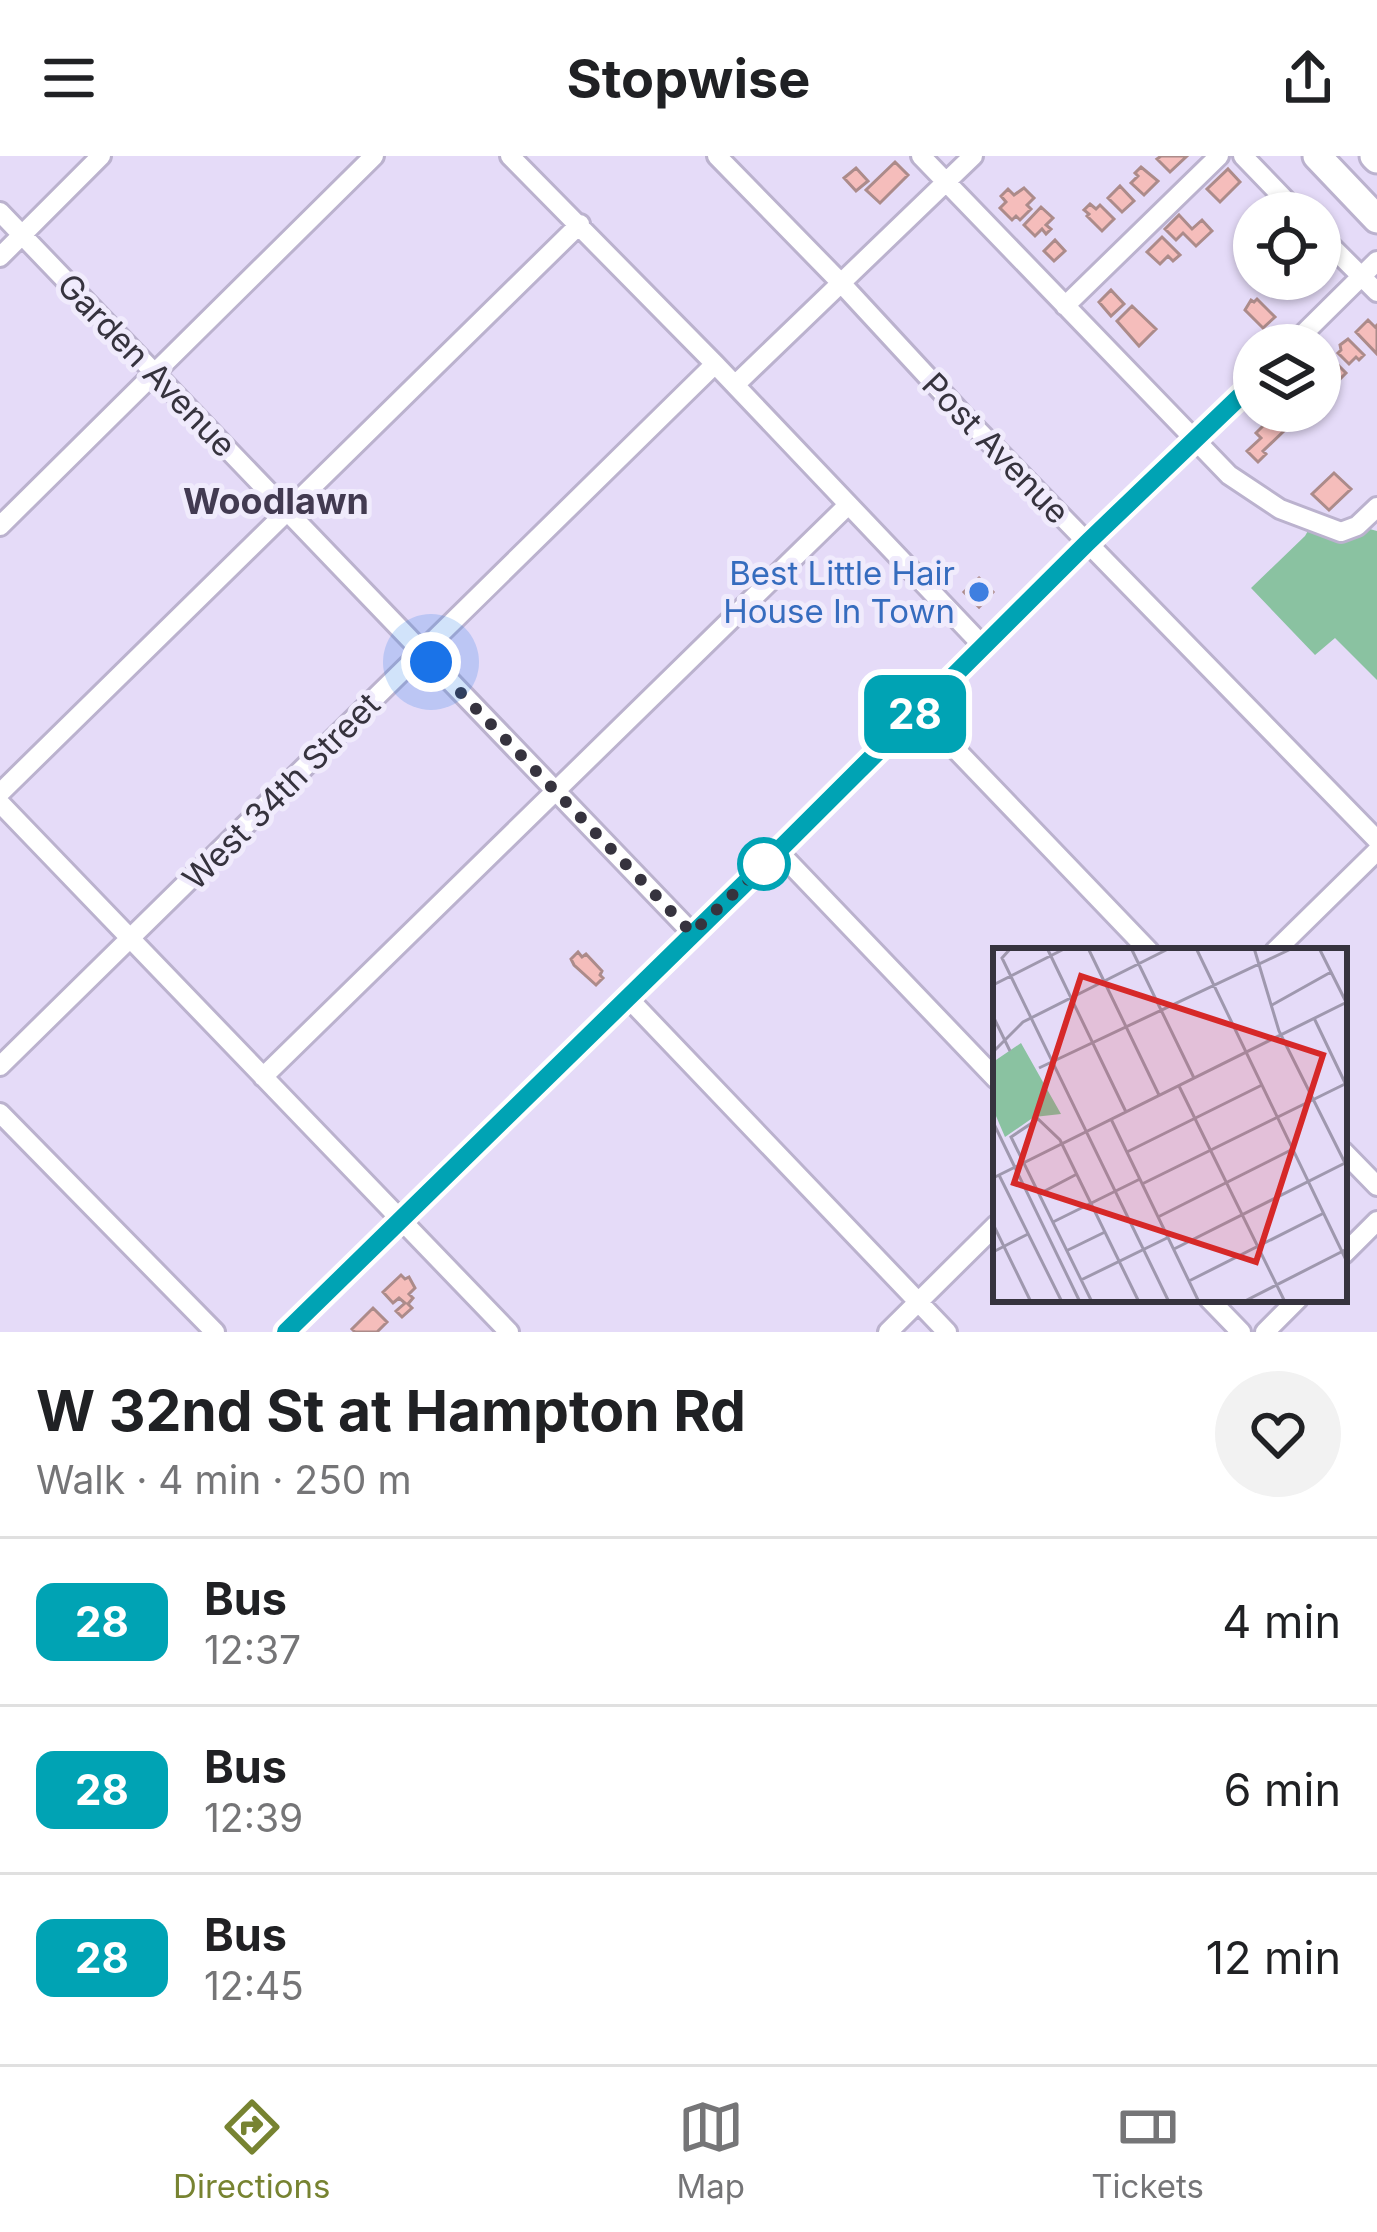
<!DOCTYPE html>
<html lang="en">
<head>
<meta charset="utf-8">
<style>
  :root { --surface:#fff; --page:#f2f2f2; --text:#202124; --muted:#757577; --line:#e0e0e0; --accent:#778331 }
  body { margin:0; font-family:Inter,sans-serif; background:var(--page); color:var(--text); height:100vh; display:flex; flex-direction:column; font-size:45px; white-space:nowrap }
  * { box-sizing:border-box; margin:0 }
  p { font-size:39px; color:var(--muted) }
  .icon { flex:none; width:66px; height:66px; fill:none; stroke:currentColor; stroke-width:2; stroke-linecap:round; stroke-linejoin:round }
  .map { position:relative; height:1176px; overflow:hidden }
  .panel { display:flex; flex-direction:column; background:var(--surface); flex:1 }
  .panel>* { flex:none }
  .badge { padding:0 24px; border-radius:18px; font-size:42px; line-height:78px }
  .buttons { position:absolute; left:1233px; top:36px; display:grid; gap:24px }
  .buttons a { display:grid; place-items:center; width:108px; height:108px; border-radius:50%; background:var(--surface); box-shadow:0 3px 9px #0004; font-size:60px }
  .you { position:absolute; width:60px; height:60px; margin:-30px; border:9px solid #fff; border-radius:50%; background:#1a73e8; box-shadow:0 0 0 18px #1a73e833 }
  .map>.badge { position:absolute; translate:-50% -50%; box-shadow:0 0 0 6px #fff }
  .round { display:grid; place-items:center; flex:none; width:126px; height:126px; border-radius:63px; background:var(--page) }
  .headline { display:flex; align-items:center; justify-content:space-between; height:204px; padding:0 36px }
  h1 { font-size:57px; font-weight:700; line-height:90px }
  ul { padding:0; list-style:none }
  li { display:flex; align-items:center; gap:36px; height:168px; padding:0 36px; border-top:3px solid var(--line) }
  li div { flex:1 }
  li b { display:block; font-size:45px }
  li em { font-style:normal }
  li .badge { min-width:132px; font-weight:700; text-align:center }
  header { display:flex; justify-content:space-between; align-items:center; height:156px; padding:0 36px; background:var(--surface); font-size:54px; font-weight:700 }
  .tabs { display:flex; justify-content:space-around; align-items:center; height:168px; border-top:3px solid var(--line); background:var(--surface); font-size:33px; color:var(--muted) }
  .tabs a { display:grid; justify-items:center; gap:6px }
  .tabs .current { color:var(--accent) }
  .map>svg:first-child { display:block }
  .green { fill:#8ac2a1 }
  .building { fill:#f5bdbb; stroke:#ac8b8a; stroke-width:3 }
  .lines { fill:none; stroke-linecap:round; stroke-linejoin:round }
  .minor-casing { stroke:#bbb2ce; stroke-width:24 }
  .highway-casing { stroke:#bbb2ce; stroke-width:33 }
  .minor { stroke:#fff; stroke-width:18 }
  .highway { stroke:#fff; stroke-width:27 }
  .line-casing { stroke:#fff; stroke-width:27 }
  .line { stroke:#00a3b4; stroke-width:18 }
  .walk { stroke:#36333e; stroke-width:12; stroke-dasharray:0 21.6 }
  .shop-dot { fill:#3f7fe0; stroke:#f0ebfc; stroke-width:4.5 }
  .stop-dot { fill:#fff; stroke:#00a3b4; stroke-width:6 }
  .labels { text-anchor:middle; dominant-baseline:central; stroke-width:10; stroke-linejoin:round; paint-order:stroke }
  .street-label { font-size:33px; fill:#36333e; stroke:#f0ebfc }
  .shop-label { font-size:33px; fill:#366cbe; stroke:#f0ebfc; text-anchor:end }
  .neighbourhood-label { font-size:36px; font-weight:bold; fill:#423a51; stroke:#f0ebfc }
  .inset-road { fill:none; stroke:#9f98ae; stroke-width:3 }
  .view { fill:#d62828; fill-opacity:0.15; stroke:#d62828; stroke-width:6 }
  .inset-edge { fill:none; stroke:#36333e; stroke-width:6 }
</style>
</head>
<body>
<header><svg class="icon" aria-label="menu" viewBox="0 0 24 24"><path d="M4 6h16M4 12h16M4 18h16"/></svg>Stopwise<svg class="icon" aria-label="share" viewBox="0 0 24 24"><path d="M12 15V3M7 8l5-5 5 5M5 13v7h14v-7"/></svg></header>
<div class="map">
<svg width="1377" height="1176" viewBox="0 0 1377 1176">
  <rect width="100%" height="100%" fill="#e5dbf8"/>
  <path class="green" d="M 1366,372 L 1377,375 L 1377,524 L 1335,482 L 1315,499 L 1251,432 L 1305,380 L 1309,373 L 1346,386 Z"/>
  <path class="building" d="M 1161,0 L 1187,0 L 1170,16 L 1157,3 Z
    M 895,6 L 908,19 L 880,47 L 866,34 Z
    M 1141,11 L 1158,25 L 1144,39 L 1131,27 L 1138,20 L 1135,17 Z
    M 856,12 L 868,25 L 856,35 L 844,22 Z
    M 1228,13 L 1240,26 L 1220,46 L 1207,33 Z
    M 1120,30 L 1134,45 L 1122,56 L 1108,42 Z
    M 1024,32 L 1034,42 L 1027,49 L 1031,53 L 1020,64 L 1016,60 L 1012,64 L 1000,52 L 1006,46 L 1001,40 L 1008,33 L 1014,39 Z
    M 1090,48 L 1096,53 L 1100,49 L 1114,63 L 1102,75 L 1087,60 L 1089,58 L 1084,54 Z
    M 1041,51 L 1053,62 L 1046,69 L 1051,73 L 1046,78 L 1042,73 L 1035,80 L 1024,69 Z
    M 1179,59 L 1192,73 L 1202,64 L 1212,75 L 1196,90 L 1183,77 L 1176,84 L 1165,73 Z
    M 1162,81 L 1180,99 L 1173,105 L 1168,100 L 1160,108 L 1147,96 Z
    M 1055,84 L 1065,95 L 1054,105 L 1044,95 Z
    M 1111,134 L 1124,148 L 1111,160 L 1099,146 Z
    M 1257,143 L 1275,161 L 1263,172 L 1245,154 L 1251,144 L 1254,146 Z
    M 1132,150 L 1156,173 L 1139,190 L 1117,165 Z
    M 1368,164 L 1375,171 L 1377,169 L 1377,198 L 1356,176 Z
    M 1348,183 L 1364,199 L 1359,204 L 1356,201 L 1349,208 L 1338,197 L 1341,194 L 1340,189 Z
    M 1332,203 L 1346,217 L 1328,235 L 1331,238 L 1325,243 L 1320,238 L 1320,218 Z
    M 1273,260 L 1286,273 L 1263,295 L 1266,298 L 1258,306 L 1247,295 L 1261,282 L 1256,277 Z
    M 1334,317 L 1351,333 L 1329,354 L 1312,338 Z
    M 979,422 L 993,436 L 979,451 L 964,436 Z
    M 578,796 L 582,801 L 586,798 L 602,815 L 600,819 L 603,822 L 596,829 L 574,809 L 571,803 Z
    M 401,1119 L 405,1123 L 409,1121 L 415,1132 L 409,1138 L 413,1142 L 408,1148 L 412,1152 L 402,1161 L 396,1155 L 405,1147 L 399,1142 L 393,1147 L 383,1136 Z
    M 373,1152 L 387,1166 L 377,1176 L 355,1176 L 352,1173 Z"/>
  <g class="lines">
    <defs>
      <path id="minor" d="M 510,0 L 715,208 L 983,490
        M 717,0 L 841,127 L 963,259 L 1377,684
        M 921,0 L 1229,319 L 1280,353 L 1341,376 L 1357,370 L 1377,351
        M 1243,0 L 1298,57
        M 0,56 L 692,777
        M 1320,79 L 1377,136
        M 0,101 L 101,0
        M 1065,150 L 1219,0
        M 1292,189 L 1377,105
        M 735,229 L 973,0
        M 0,370 L 374,0
        M 918,554 L 1149,795
        M 0,637 L 580,68
        M 0,647 L 509,1176
        M 778,695 L 996,923
        M 1275,795 L 1377,695
        M 628,842 L 947,1176
        M 0,910 L 715,208
        M 263,921 L 848,349
        M 0,957 L 215,1176
        M 1344,996 L 1377,1030
        M 1344,1098 L 1377,1065
        M 1209,1143 L 1241,1176
        M 286,1176 L 778,695 L 1087,387 L 1254,226
        M 888,1176 L 996,1069
        M 1265,1176 L 1298,1143"/>
      <path id="highway" d="M 1317,0 L 1377,63
        M 1374,0 L 1377,3"/>
    </defs>
    <use href="#minor" class="minor-casing"/>
    <use href="#highway" class="highway-casing"/>
    <use href="#minor" class="minor"/>
    <use href="#highway" class="highway"/>
  </g>
  <g class="lines">
    <defs>
      <path id="line" d="M 286,1176 L 778,695 L 1087,387 L 1254,227"/>
    </defs>
    <use href="#line" class="line-casing"/>
    <use href="#line" class="line"/>
    <path class="walk" d="M 431,506 L 692,777 L 767,706 L 764,708"/>
  </g>
  <circle class="shop-dot" cx="979" cy="436" r="12"/>
  <circle class="stop-dot" cx="764" cy="708" r="24"/>
  <g class="labels">
    <g class="street-label">
      <text transform="translate(147 209) rotate(46)">Garden Avenue</text>
      <text transform="translate(996 292) rotate(46)">Post Avenue</text>
      <text transform="translate(281 635) rotate(-45)">West 34th Street</text>
    </g>
    <g class="shop-label">
      <text x="955" y="417">Best Little Hair<tspan x="955" dy="38">House In Town</tspan></text>
    </g>
    <g class="neighbourhood-label">
      <text x="276" y="345">Woodlawn</text>
    </g>
  </g>
  <g transform="translate(993 792)">
    <rect width="354" height="354" fill="#e5dbf8"/>
    <path d="M 28,95 L 68,166 L 41,169 L 12,189 L 0,161 L 0,114 Z" fill="#8ac2a1"/>
    <path class="inset-road" d="M 18,0 L 9,10 L 176,354M 54,0 L 133,164M 95,0 L 166,147M 138,0 L 201,130M 203,0 L 354,314M 261,0 L 286,83 L 354,219M 326,0 L 354,56M 0,37 L 73,0M 279,57 L 338,24M 0,68 L 17,103M 321,70 L 354,139M 0,104 L 30,74 L 177,0M 46,120 L 300,0M 186,138 L 292,354M 118,171 L 206,354M 0,174 L 87,354M 134,204 L 269,137M 6,227 L 69,354M 0,230 L 354,54M 149,236 L 354,135M 46,246 L 84,226M 165,269 L 300,201M 60,274 L 147,231M 0,276 L 38,354M 181,301 L 354,214M 73,303 L 112,284M 0,304 L 35,286M 88,332 L 176,289M 196,333 L 331,265M 99,354 L 18,189 L 45,171 L 67,192 L 146,354M 250,354 L 354,301"/>
    <path class="view" d="M 88,28 L 330,107 L 263,314 L 21,235 Z"/>
    <rect width="354" height="354" class="inset-edge"/>
  </g>
</svg>
<div class="buttons">
<a><svg class="icon" aria-label="locate" viewBox="0 0 24 24"><circle cx="12" cy="12" r="6"/><path d="M12 2v4M12 18v4M2 12h4M18 12h4"/></svg></a>
<a><svg class="icon" aria-label="layers" viewBox="0 0 24 24"><path d="M12 4l9 5-9 5-9-5zM3 14l9 5 9-5"/></svg></a>
</div>
<div class="you" style="left:431px;top:506px"></div>
<b class="badge" style="left:915px;top:558px;background:#00a3b4;color:#fff">28</b>
</div>
<section class="panel">
<div class="headline"><div><h1>W 32nd St at Hampton Rd</h1><p>Walk · 4 min · 250 m</p></div><a class="round"><svg class="icon" aria-label="heart" viewBox="0 0 24 24"><path d="M12 20l-8-8c-3-5 5-10 8-4 3-6 11-1 8 4z"/></svg></a></div>
<ul>
<li><span class="badge" style="background:#00a3b4;color:#fff">28</span><div><b>Bus</b><p>12:37</p></div><em>4 min</em></li>
<li><span class="badge" style="background:#00a3b4;color:#fff">28</span><div><b>Bus</b><p>12:39</p></div><em>6 min</em></li>
<li><span class="badge" style="background:#00a3b4;color:#fff">28</span><div><b>Bus</b><p>12:45</p></div><em>12 min</em></li>
</ul>
</section>
<nav class="tabs">
<a class="current"><svg class="icon" aria-label="directions" viewBox="0 0 24 24"><path d="M12 3l9 9-9 9-9-9zM9 14v-3h6M13 9l2 2-2 2"/></svg>Directions</a>
<a><svg class="icon" aria-label="map" viewBox="0 0 24 24"><path d="M3 6l6-2 6 2 6-2v14l-6 2-6-2-6 2zM9 4v14M15 6v14"/></svg>Map</a>
<a><svg class="icon" aria-label="tickets" viewBox="0 0 24 24"><path d="M3 7h18v10H3zM15 7v10"/></svg>Tickets</a>
</nav>
</body>
</html>
